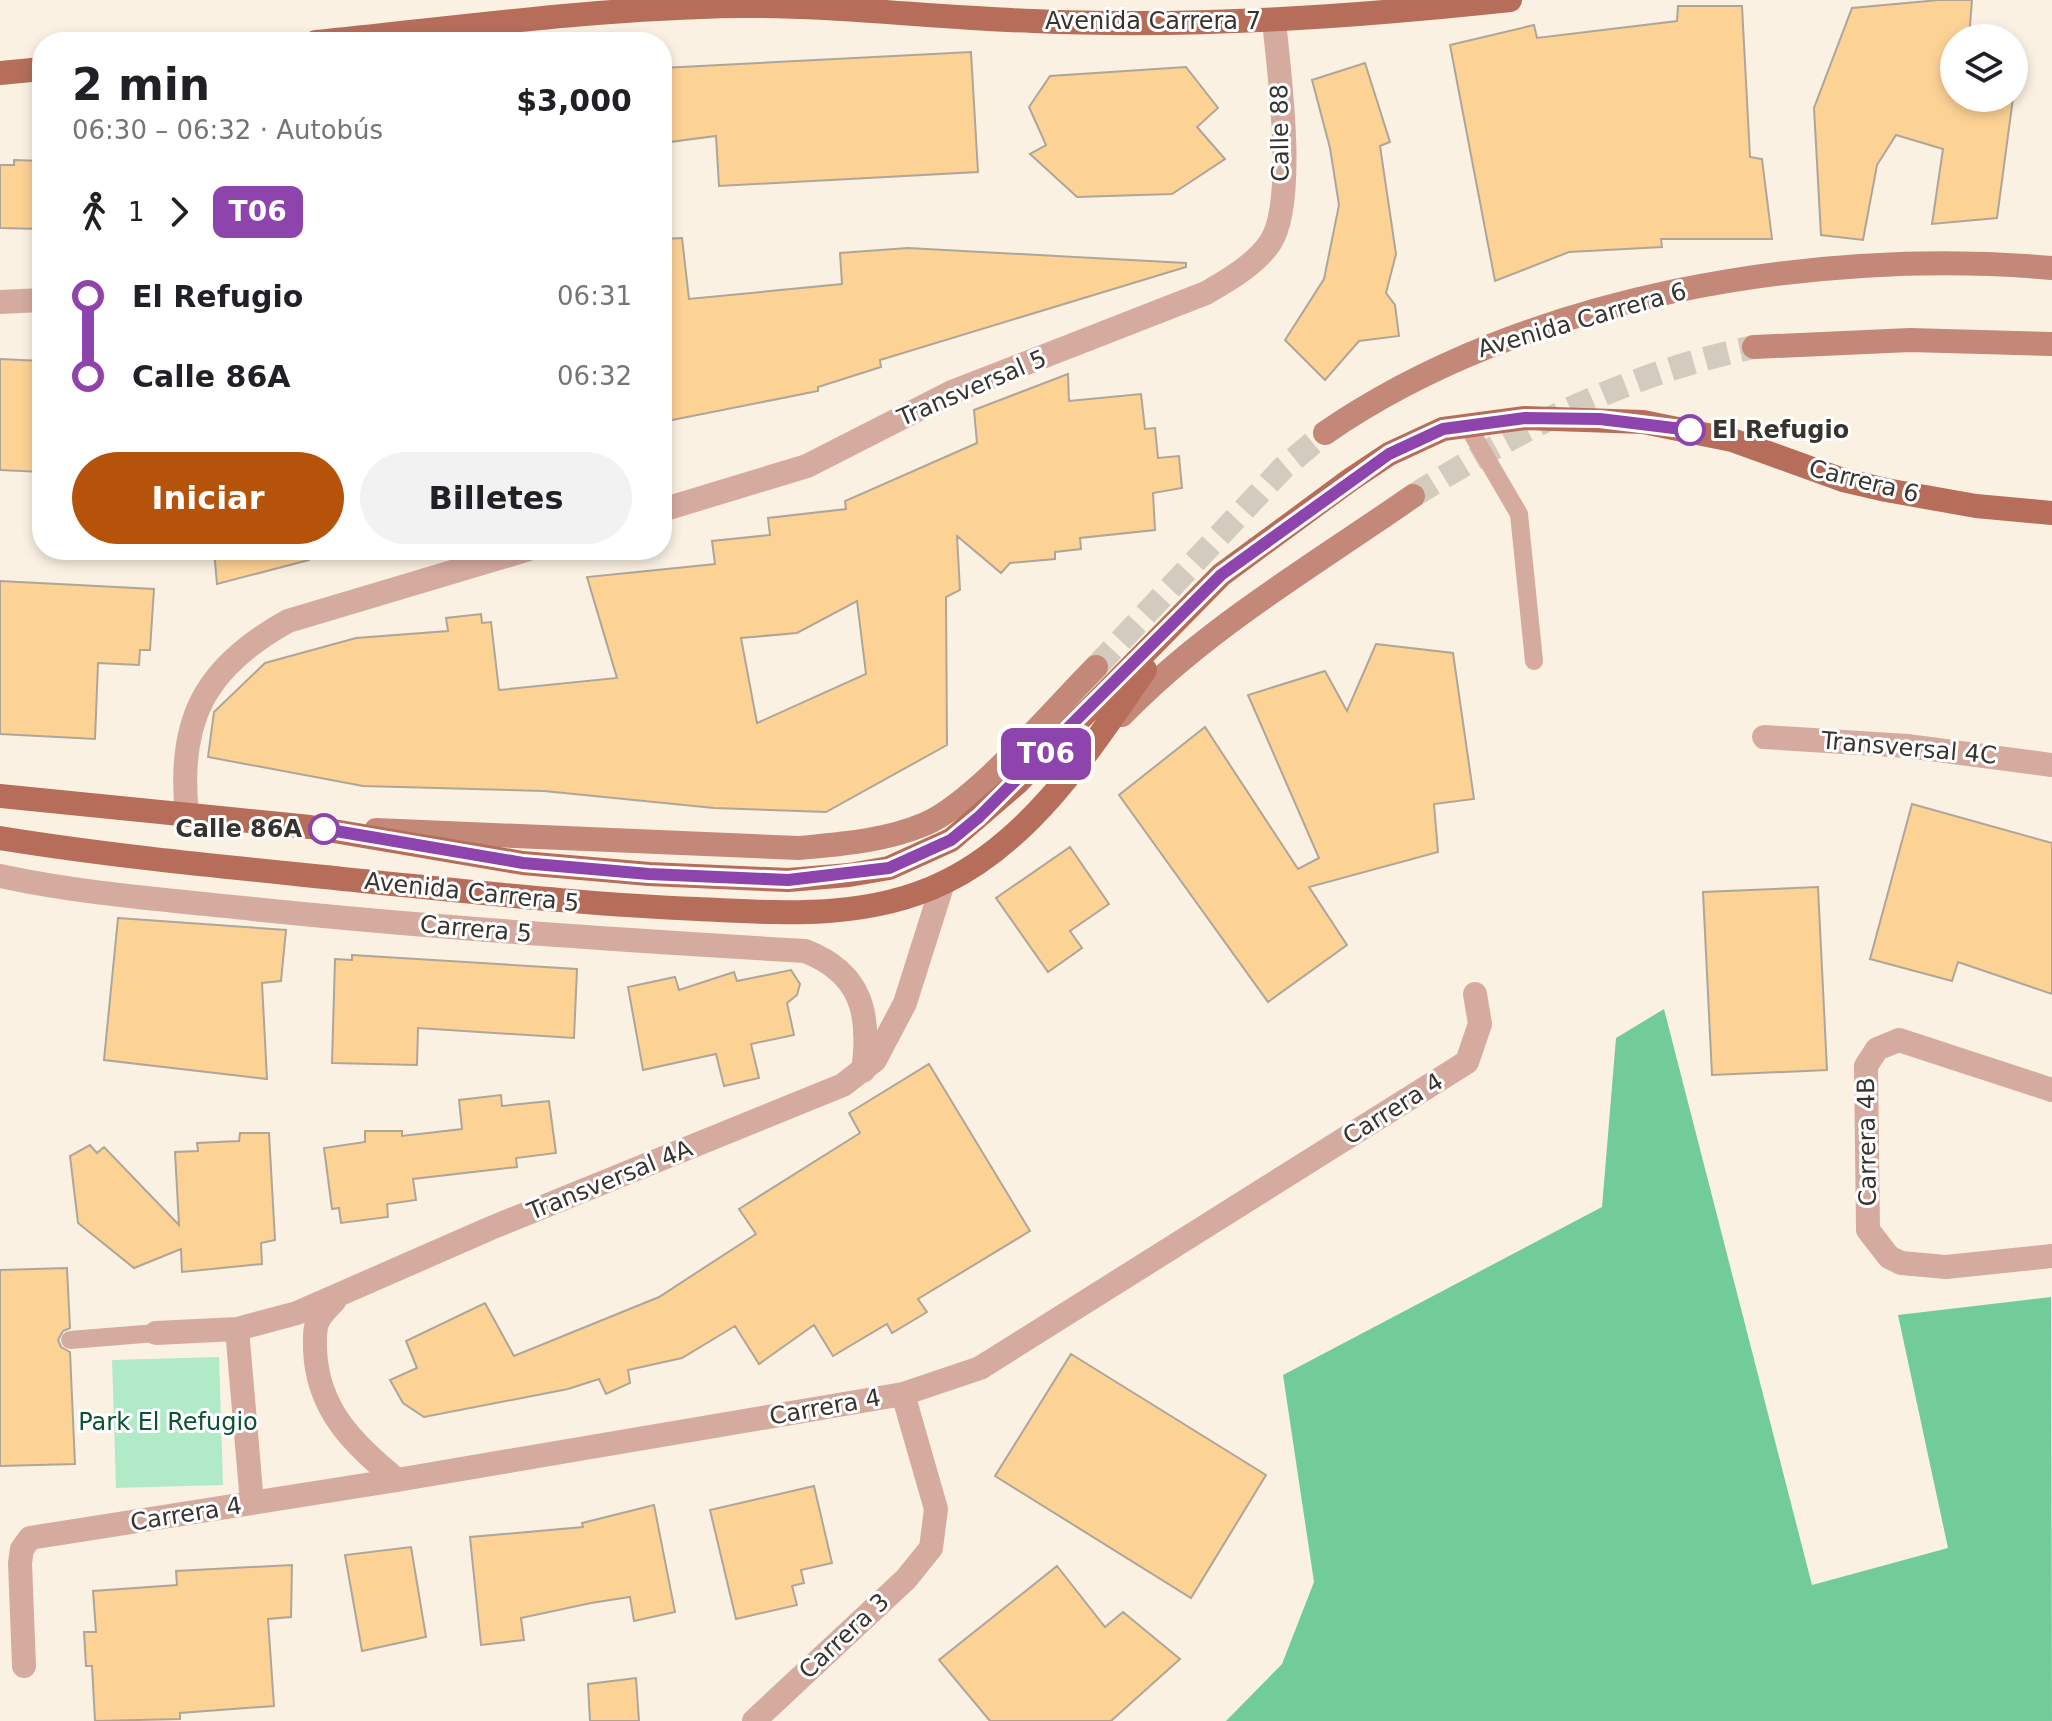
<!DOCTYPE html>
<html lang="es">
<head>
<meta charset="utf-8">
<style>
  :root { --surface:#fff; --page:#f2f2f2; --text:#202124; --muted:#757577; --accent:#b45309 }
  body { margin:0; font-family:"DejaVu Sans",sans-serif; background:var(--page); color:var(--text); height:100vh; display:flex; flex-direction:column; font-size:30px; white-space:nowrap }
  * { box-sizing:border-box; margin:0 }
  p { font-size:26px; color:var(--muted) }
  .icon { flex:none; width:44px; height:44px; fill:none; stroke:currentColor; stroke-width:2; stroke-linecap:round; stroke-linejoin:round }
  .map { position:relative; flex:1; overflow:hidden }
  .details { position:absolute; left:32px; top:32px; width:640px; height:528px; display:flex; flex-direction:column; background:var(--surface); border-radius:32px; box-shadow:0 4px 12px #0003 }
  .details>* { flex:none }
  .badge { padding:0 16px; border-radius:12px; font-size:28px; line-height:52px }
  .buttons { position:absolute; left:1940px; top:24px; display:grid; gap:16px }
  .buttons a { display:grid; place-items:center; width:88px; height:88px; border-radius:50%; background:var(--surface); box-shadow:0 4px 12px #0003; font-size:40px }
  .map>.badge { position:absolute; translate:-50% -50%; box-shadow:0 0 0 4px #fff }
  .legs { display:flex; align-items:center; gap:12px; height:88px; padding:0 40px; font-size:26px }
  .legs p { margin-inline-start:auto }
  .head { display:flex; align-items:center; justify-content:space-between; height:136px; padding:0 40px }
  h1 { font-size:44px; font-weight:600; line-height:60px }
  .button { display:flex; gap:16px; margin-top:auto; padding:16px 40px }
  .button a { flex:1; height:92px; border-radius:48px; background:var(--accent); color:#fff; font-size:32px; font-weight:600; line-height:92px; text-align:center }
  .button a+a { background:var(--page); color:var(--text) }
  ul { padding:0 40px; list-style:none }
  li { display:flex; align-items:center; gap:28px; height:80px; font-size:30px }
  li i { display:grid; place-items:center; width:12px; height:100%; margin:0 10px; background:currentColor }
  li i::after { content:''; width:20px; height:20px; margin:-10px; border:6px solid; border-radius:50%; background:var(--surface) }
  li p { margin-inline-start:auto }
  li:first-child i { background:linear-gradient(#0000 50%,currentColor 0) }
  li:last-child i { background:linear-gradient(currentColor 50%,#0000 0) }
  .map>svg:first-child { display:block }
  .green { fill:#b1eac7 }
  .forest { fill:#72cc9a }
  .building { fill:#fdd295; stroke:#afa598; stroke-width:2; fill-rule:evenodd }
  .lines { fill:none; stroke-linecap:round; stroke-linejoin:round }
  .secondary-tunnel { stroke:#d4cbbf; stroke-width:24; stroke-dasharray:24 12; stroke-linecap:butt }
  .lane { stroke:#d5aba0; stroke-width:18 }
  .street { stroke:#d5aba0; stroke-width:24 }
  .secondary { stroke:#c38878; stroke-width:24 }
  .primary { stroke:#b66e5b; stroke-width:24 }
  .line-1-casing { stroke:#fff; stroke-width:18 }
  .line-1 { stroke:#8e44ad; stroke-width:12 }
  .stop-1-dot { fill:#fff; stroke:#8e44ad; stroke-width:4 }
  .labels { text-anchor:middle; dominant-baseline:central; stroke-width:6; stroke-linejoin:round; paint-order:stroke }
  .street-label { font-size:24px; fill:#37332e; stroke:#fff }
  .stop-label { font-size:24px; font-weight:bold; fill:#37332e; stroke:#fff; text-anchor:start }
  .park-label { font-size:24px; fill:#0b5232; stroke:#fff }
</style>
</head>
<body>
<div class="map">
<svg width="2052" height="1721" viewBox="0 0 2052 1721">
  <rect width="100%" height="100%" fill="#fbf1e3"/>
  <path class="green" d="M 219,1357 L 223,1485 L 116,1488 L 112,1360 Z"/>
  <path class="forest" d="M 1664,1009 L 1812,1585 L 1948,1548 L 1898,1315 L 2051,1297 L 2052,1721 L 1226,1721 L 1282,1664 L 1314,1582 L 1283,1375 L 1602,1207 L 1616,1038 Z"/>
  <path class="building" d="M 1939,0 L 1972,0 L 1969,38 L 1954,38 L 1954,98 L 2013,98 L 1997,218 L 1932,224 L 1943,149 L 1896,135 L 1877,165 L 1863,240 L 1821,235 L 1814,108 L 1852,8 Z
    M 1678,6 L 1742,6 L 1750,157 L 1762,159 L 1772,239 L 1661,239 L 1662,247 L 1569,252 L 1495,281 L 1450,45 L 1534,25 L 1537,38 L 1677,21 Z
    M 971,52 L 978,172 L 719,186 L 716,136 L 662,143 L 662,68 Z
    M 1365,63 L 1390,142 L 1380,146 L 1396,254 L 1386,293 L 1395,305 L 1399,336 L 1359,341 L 1325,380 L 1285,340 L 1324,279 L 1339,205 L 1330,148 L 1312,80 Z
    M 1186,67 L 1218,108 L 1197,127 L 1225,159 L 1172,194 L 1077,197 L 1030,154 L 1046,145 L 1029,107 L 1050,76 Z
    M 14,160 L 42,161 L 42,229 L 0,228 L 0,165 L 14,165 Z
    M 682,238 L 689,299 L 842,284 L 840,253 L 908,248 L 1186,263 L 1186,267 L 880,360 L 881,367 L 818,387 L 818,391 L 662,422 L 662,239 Z
    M 0,359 L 42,361 L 42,472 L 0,470 Z
    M 1068,374 L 1069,401 L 1141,394 L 1145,429 L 1155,428 L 1158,458 L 1179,456 L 1182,488 L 1153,493 L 1155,530 L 1080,538 L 1081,549 L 1055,552 L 1055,559 L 1010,563 L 1001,573 L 957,536 L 960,590 L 946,597 L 947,745 L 826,812 L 714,808 L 544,791 L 363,786 L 208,757 L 214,712 L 265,663 L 356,638 L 448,631 L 446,618 L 481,614 L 482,623 L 491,622 L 499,690 L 617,678 L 587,577 L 715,564 L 712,541 L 770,535 L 768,518 L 846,509 L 845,501 L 977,443 L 974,410 ZM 857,601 L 866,674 L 757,723 L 741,638 L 797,633 Z
    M 214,550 L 308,550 L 309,560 L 217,584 Z
    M 0,581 L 154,589 L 150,650 L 140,650 L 139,665 L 98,663 L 95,739 L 0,734 Z
    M 1376,644 L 1453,653 L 1474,799 L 1434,804 L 1438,852 L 1309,887 L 1347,945 L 1268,1002 L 1119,795 L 1205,727 L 1298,869 L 1319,858 L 1248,695 L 1325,671 L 1347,711 Z
    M 1912,804 L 2052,843 L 2052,994 L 1958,962 L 1952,981 L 1870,959 Z
    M 1070,847 L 1109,904 L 1070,931 L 1082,948 L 1048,972 L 996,898 Z
    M 1818,887 L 1827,1070 L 1712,1075 L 1703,892 Z
    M 118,918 L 286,930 L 281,981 L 262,983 L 267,1079 L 104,1060 Z
    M 352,955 L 577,969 L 574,1038 L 418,1028 L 417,1065 L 332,1063 L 335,959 L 352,960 Z
    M 791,970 L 800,984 L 797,995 L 787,1003 L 794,1035 L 751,1044 L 759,1078 L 724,1086 L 716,1054 L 643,1070 L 628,987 L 675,977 L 679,990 L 734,972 L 737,981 Z
    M 929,1064 L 1030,1231 L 918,1299 L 927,1312 L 892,1333 L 887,1324 L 833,1356 L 814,1325 L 759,1364 L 735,1326 L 682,1358 L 628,1370 L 630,1383 L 606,1394 L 599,1379 L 568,1389 L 424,1417 L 403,1403 L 390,1380 L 417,1368 L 406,1341 L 485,1303 L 514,1356 L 659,1297 L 756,1234 L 739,1209 L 860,1133 L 849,1113 Z
    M 501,1095 L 502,1106 L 549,1101 L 556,1153 L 516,1158 L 517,1167 L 413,1179 L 416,1200 L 387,1204 L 388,1217 L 341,1223 L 339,1208 L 332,1209 L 324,1148 L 365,1142 L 365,1131 L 402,1131 L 402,1136 L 462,1129 L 459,1100 Z
    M 240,1133 L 269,1133 L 275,1240 L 261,1243 L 262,1264 L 182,1272 L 181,1249 L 134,1268 L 78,1223 L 70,1156 L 90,1145 L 97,1153 L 104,1147 L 179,1225 L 175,1152 L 198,1151 L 197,1143 L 239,1141 Z
    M 67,1268 L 70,1328 L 63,1331 L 58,1340 L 61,1347 L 70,1352 L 75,1464 L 0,1466 L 0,1270 Z
    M 1071,1354 L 1266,1475 L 1191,1598 L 995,1476 Z
    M 814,1486 L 832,1563 L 801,1570 L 804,1583 L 792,1586 L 797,1605 L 736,1619 L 710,1510 Z
    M 654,1505 L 675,1612 L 634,1621 L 630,1597 L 591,1603 L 521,1618 L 524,1640 L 481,1645 L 470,1537 L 583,1527 L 582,1523 Z
    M 411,1547 L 426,1637 L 362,1651 L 345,1555 Z
    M 292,1565 L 291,1617 L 268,1619 L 274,1706 L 180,1713 L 180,1719 L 95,1721 L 92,1666 L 86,1666 L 84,1632 L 96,1632 L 93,1591 L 177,1585 L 176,1571 Z
    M 1057,1566 L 1105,1627 L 1123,1612 L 1180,1659 L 1111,1721 L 990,1721 L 939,1660 Z
    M 636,1678 L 639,1721 L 590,1721 L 588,1684 Z"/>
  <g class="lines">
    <path class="secondary-tunnel" d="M 1413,496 C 1523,427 1626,374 1754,347
      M 1096,667 L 1283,468 L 1325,433"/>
    <path class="lane" d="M 1467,425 L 1519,514 L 1534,661
      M 70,1340 L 156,1333"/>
    <path class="street" d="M 0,302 L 42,300
      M 662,510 L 807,466 L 952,392 L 1206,293 C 1228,280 1255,265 1270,243 C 1297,203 1279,71 1274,21
      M 1764,737 L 1907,746 L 2052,765
      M 187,814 C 177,720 205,667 288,621 L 526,550
      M 0,876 C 83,894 169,900 253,909 C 436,928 621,940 805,951 C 862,973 871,1014 863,1071
      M 2052,1090 L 1899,1040 L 1877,1049 L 1866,1066 L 1868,1230 L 1889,1257 L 1901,1263 L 1946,1267 L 2052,1256
      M 335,1300 C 330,1306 323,1312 319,1319 C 314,1327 315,1339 315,1349 C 317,1409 353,1444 397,1480
      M 237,1329 L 252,1503
      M 156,1333 L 237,1329 L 297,1313 L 491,1228 L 843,1085 L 875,1060 L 905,1003 L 943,883
      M 24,1666 L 20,1563 L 22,1549 L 30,1538 L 397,1480 L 903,1394 L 980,1368 L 1467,1062 L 1480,1024 L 1475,994
      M 754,1721 L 906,1579 L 931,1548 L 936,1509 L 903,1394"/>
    <path class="secondary" d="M 1754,347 L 1910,340 L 2052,344
      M 1325,433 C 1524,296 1813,247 2052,268
      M 1122,715 C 1206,628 1314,565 1413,496
      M 376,830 L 799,848 C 841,844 885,841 925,824 C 976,802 1054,709 1096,667"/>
    <path class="primary" d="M 316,42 C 456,28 597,8 738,6 C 837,5 935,18 1033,21 C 1193,28 1351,17 1510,0
      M 0,73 L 42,69
      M 0,796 L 310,827 L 523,863 L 649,874 L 788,880 L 849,875 L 889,868 L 951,840 L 1016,784 L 1221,575 L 1350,480 L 1389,454 L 1443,429 L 1525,418 L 1643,422 L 1732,440 L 1843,480 L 1886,490 L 1976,506 L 2052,513
      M 0,838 C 130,859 261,870 392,884 C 494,894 596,905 698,909 C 782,913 867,920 945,882 C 1032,840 1092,747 1145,670"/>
  </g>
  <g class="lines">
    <defs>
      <path id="line-1" d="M 324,829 L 523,863 L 649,874 L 788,880 L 889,868 L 951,840 L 979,817 L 1221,575 L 1389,454 L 1443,429 L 1525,418 L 1600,419 L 1690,430"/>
    </defs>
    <use href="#line-1" class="line-1-casing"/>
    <use href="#line-1" class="line-1"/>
  </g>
  <g class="stop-1-dot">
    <circle cx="1690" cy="430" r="14"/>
    <circle cx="324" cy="829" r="14"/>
  </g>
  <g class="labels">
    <g class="street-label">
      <text x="1153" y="21">Avenida Carrera 7</text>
      <text transform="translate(1280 133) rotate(-91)">Calle 88</text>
      <text transform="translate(1582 320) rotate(-16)">Avenida Carrera 6</text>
      <text transform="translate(972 388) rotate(-23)">Transversal 5</text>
      <text transform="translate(1864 481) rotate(14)">Carrera 6</text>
      <text transform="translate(1909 748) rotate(5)">Transversal 4C</text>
      <text transform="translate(472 892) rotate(6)">Avenida Carrera 5</text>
      <text transform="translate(476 929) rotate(5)">Carrera 5</text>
      <text transform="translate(1393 1109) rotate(-32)">Carrera 4</text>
      <text transform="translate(1867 1142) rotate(-91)">Carrera 4B</text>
      <text transform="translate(610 1180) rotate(-22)">Transversal 4A</text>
      <text transform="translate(825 1407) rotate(-10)">Carrera 4</text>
      <text transform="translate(186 1514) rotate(-9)">Carrera 4</text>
      <text transform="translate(844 1636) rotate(-43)">Carrera 3</text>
    </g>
    <g class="stop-label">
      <text x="1712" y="430">El Refugio</text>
      <text x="302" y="829" text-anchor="end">Calle 86A</text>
    </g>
    <g class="park-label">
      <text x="168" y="1422">Park El Refugio</text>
    </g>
  </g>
</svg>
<div class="buttons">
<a><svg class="icon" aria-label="layers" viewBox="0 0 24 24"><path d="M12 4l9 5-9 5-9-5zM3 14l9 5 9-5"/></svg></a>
</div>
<b class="badge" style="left:1046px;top:754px;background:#8e44ad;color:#fff">T06</b>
<section class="details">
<div class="head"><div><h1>2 min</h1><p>06:30 – 06:32 · Autobús</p></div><b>$3,000</b></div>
<div class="legs"><svg class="icon" aria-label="walk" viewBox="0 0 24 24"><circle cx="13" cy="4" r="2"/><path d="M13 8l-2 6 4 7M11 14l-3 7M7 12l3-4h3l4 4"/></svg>1<svg class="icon" aria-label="forward" viewBox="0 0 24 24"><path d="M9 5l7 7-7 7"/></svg><b class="badge" style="background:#8e44ad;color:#fff">T06</b></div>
<ul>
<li><i style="color:#8e44ad"></i><b>El Refugio</b><p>06:31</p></li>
<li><i style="color:#8e44ad"></i><b>Calle 86A</b><p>06:32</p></li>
</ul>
<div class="button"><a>Iniciar</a><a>Billetes</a></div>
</section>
</div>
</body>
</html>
